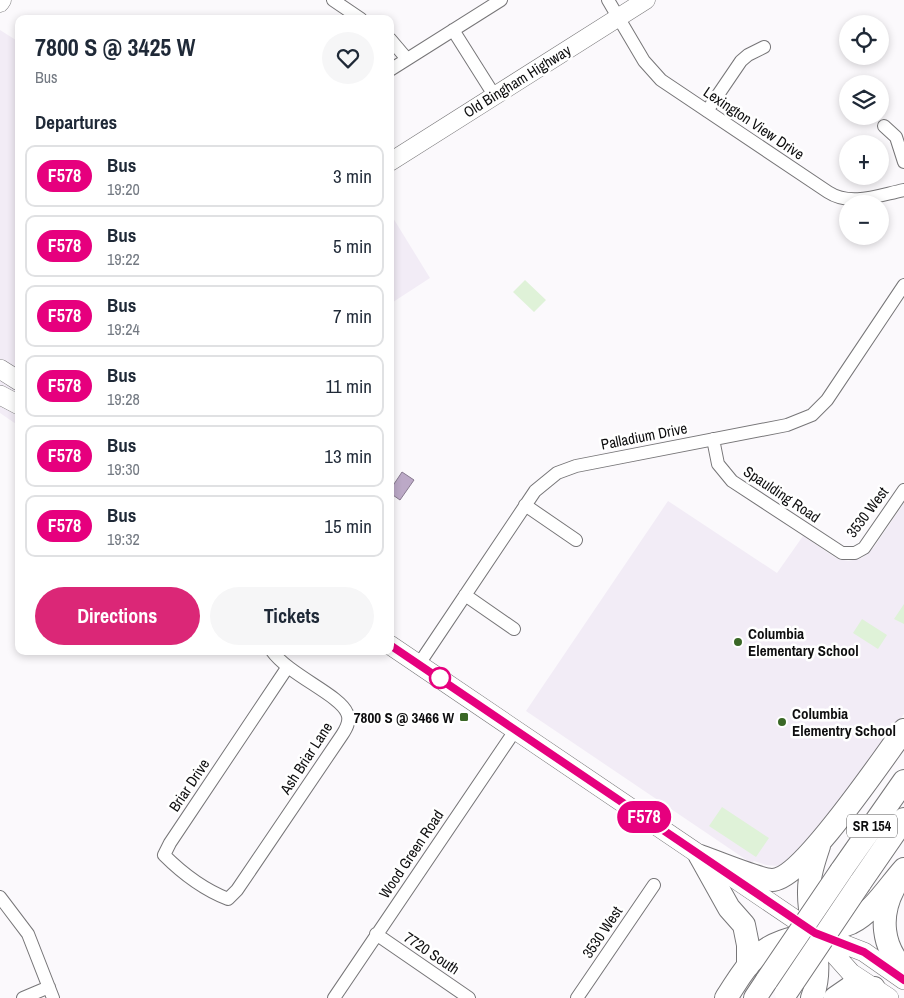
<!DOCTYPE html>
<html lang="en">
<head>
<meta charset="utf-8">
<style>
  :root { --surface:#fff; --page:#f6f6f7; --text:#1f2937; --muted:#747a83; --line:#e0e1e3; --accent:#db2777 }
  body { margin:0; font-family:"Archivo Narrow",sans-serif; background:var(--page); color:var(--text); height:100vh; display:flex; flex-direction:column; font-size:19px; white-space:nowrap }
  * { box-sizing:border-box; margin:0 }
  p { font-size:16px; color:var(--muted) }
  .icon { flex:none; width:28px; height:28px; fill:none; stroke:currentColor; stroke-width:2; stroke-linecap:round; stroke-linejoin:round }
  .map { position:relative; flex:1; overflow:hidden }
  .panel { position:absolute; left:15px; top:15px; width:379px; height:640px; display:flex; flex-direction:column; background:var(--surface); border-radius:10px; box-shadow:0 2px 8px #0003 }
  .panel>* { flex:none }
  .badge { padding:0 10px; border-radius:16px; font-size:18px; line-height:32px }
  .tools { position:absolute; left:839px; top:15px; display:grid; gap:10px }
  .tools a { display:grid; place-items:center; width:50px; height:50px; border-radius:50%; background:var(--surface); box-shadow:0 2px 8px #0003; font-size:25px }
  .map>.badge { position:absolute; translate:-50% -50%; box-shadow:0 0 0 2px #fff }
  h2 { padding:0 20px; font-size:19px; line-height:45px }
  .round { display:grid; place-items:center; flex:none; width:52px; height:52px; border-radius:26px; background:var(--page) }
  .head { display:flex; align-items:center; justify-content:space-between; height:85px; padding:0 20px }
  h1 { font-size:24px; font-weight:700; line-height:38px }
  .cta { display:flex; gap:10px; margin-top:auto; padding:10px 20px }
  .cta a { flex:1; height:58px; border-radius:30px; background:var(--accent); color:#fff; font-size:20px; font-weight:700; line-height:58px; text-align:center }
  .cta a+a { background:var(--page); color:var(--text) }
  ul { padding:0; list-style:none }
  li { display:flex; align-items:center; gap:15px; height:62px; margin:0 10px 8px; padding:0 10px; border:2px solid var(--line); border-radius:10px }
  li div { flex:1 }
  li b { display:block; font-size:19px }
  li em { font-style:normal }
  li .badge { min-width:55px; font-weight:700; text-align:center }
  .map>svg:first-child { display:block }
  .built { fill:#f2ecf6 }
  .green { fill:#dff2d8 }
  .water { fill:#bca9c7; stroke:#887a90 }
  .lines { fill:none; stroke-linecap:round; stroke-linejoin:round }
  .street-casing { stroke:#777678; stroke-width:14 }
  .secondary-casing { stroke:#777678; stroke-width:19 }
  .primary-casing { stroke:#777678; stroke-width:20 }
  .highway-casing { stroke:#777678; stroke-width:24 }
  .street { stroke:#fff; stroke-width:12 }
  .secondary { stroke:#fff; stroke-width:18 }
  .primary { stroke:#fff; stroke-width:19 }
  .highway { stroke:#fff; stroke-width:22 }
  .highway-bridge-casing { stroke:#777678; stroke-width:24; stroke-linecap:butt }
  .highway-bridge { stroke:#fff; stroke-width:22 }
  .line-casing { stroke:#fff; stroke-width:11 }
  .line { stroke:#e6007e; stroke-width:8 }
  .poi-dot { fill:#3a6726; stroke:#fff; stroke-width:2 }
  .stop-dot { fill:#fff; stroke:#e6007e; stroke-width:2.5 }
  .labels { text-anchor:middle; dominant-baseline:central; stroke-width:5; stroke-linejoin:round; paint-order:stroke }
  .shield { fill:#fff; stroke:#565657; stroke-width:1 }
  .shield-label { font-size:14px; font-weight:bold; fill:#0e0e0f }
  .street-label { font-size:15px; fill:#0e0e0f; stroke:#fff }
  .poi-label { font-size:15px; font-weight:bold; fill:#0e0e0f; stroke:#fff; text-anchor:start }
</style>
</head>
<body>
<div class="map">
<svg width="904" height="998" viewBox="0 0 904 998">
  <rect width="100%" height="100%" fill="#fbf9fc"/>
  <path class="built" d="M 0,30 L 19,42 L 19,426 L 0,413 Z
    M 390,213 L 430,278 L 390,304 Z
    M 668,501 L 777,573 L 803,536 L 836,558 L 848,561 L 862,558 L 874,547 L 904,503 L 904,714 L 805,849 L 778,866 L 766,865 L 754,861 L 751,863 L 526,711 Z"/>
  <path class="green" d="M 525,280 L 546,300 L 534,312 L 513,292 Z
    M 904,604 L 904,624 L 894,619 Z
    M 862,619 L 887,635 L 878,649 L 853,633 Z
    M 722,807 L 769,838 L 756,857 L 709,826 Z"/>
  <path class="water" d="M 402,472 L 414,480 L 400,500 L 390,493 L 390,490 Z"/>
  <g class="lines">
    <defs>
      <path id="street" d="M 333,0 L 361,19
        M 608,0 L 644,61 L 661,80 L 828,192 C 851,207 879,195 904,190
        M 453,30 L 494,95
        M 390,39 L 407,59
        M 390,70 L 501,0
        M 707,111 L 741,61 L 748,55 L 764,47
        M 884,126 L 896,137 L 904,162
        M 713,439 L 718,464 L 732,481 L 842,553 L 855,553 L 864,548 L 904,490
        M 525,505 L 576,540
        M 465,595 L 514,629
        M 272,651 C 289,675 340,695 347,713 C 351,721 346,729 342,735 L 237,890 L 228,899 C 205,890 182,873 164,855 L 170,843 L 287,668
        M 419,664 L 535,491 L 557,473 L 576,466 L 787,425 L 812,415 L 827,400 L 904,285
        M 0,897 L 28,934 L 53,998
        M 376,934 L 469,998
        M 23,998 L 49,987
        M 334,998 L 516,729
        M 577,998 L 654,885"/>
      <path id="secondary" d="M 0,3 L 2,0
        M 390,162 L 646,0"/>
      <path id="primary" d="M 0,369 L 19,381
        M 0,395 L 19,405
        M 390,645 L 815,933 L 864,952 L 904,980
        M 818,936 L 851,973 L 889,998"/>
      <path id="highway" d="M 700,856 C 714,861 760,880 772,880 C 802,880 883,758 904,730
        M 700,856 L 729,908 L 744,925 L 748,945 L 748,966
        M 841,871 L 904,781
        M 860,883 L 904,819
        M 894,888 C 879,916 882,947 904,969
        M 726,998 C 735,985 743,969 755,958 C 780,933 820,936 851,923 C 873,912 888,887 904,869
        M 755,998 L 767,980
        M 812,998 C 826,962 808,928 809,891 C 809,876 814,861 819,846
        M 835,998 L 851,987 L 874,988"/>
    </defs>
    <use href="#street" class="street-casing"/>
    <use href="#secondary" class="secondary-casing"/>
    <use href="#primary" class="primary-casing"/>
    <use href="#highway" class="highway-casing"/>
    <use href="#street" class="street"/>
    <use href="#secondary" class="secondary"/>
    <use href="#primary" class="primary"/>
    <use href="#highway" class="highway"/>
    <defs>
      <path id="highway-bridge" d="M 767,980 L 841,871
        M 786,993 L 860,883"/>
    </defs>
    <use href="#highway-bridge" class="highway-bridge-casing"/>
    <use href="#highway-bridge" class="highway-bridge"/>
  </g>
  <g class="lines">
    <defs>
      <path id="line" d="M 390,645 L 815,933 L 864,952 L 904,980"/>
    </defs>
    <use href="#line" class="line-casing"/>
    <use href="#line" class="line"/>
  </g>
  <g class="poi-dot">
    <circle cx="738" cy="642" r="5"/>
    <rect x="459" y="712" width="10" height="10" rx="2.5"/>
    <circle cx="782" cy="722" r="5"/>
  </g>
  <circle class="stop-dot" cx="440" cy="678" r="10"/>
  <g class="labels">
    <rect class="shield" x="847" y="814.5" width="50" height="23" rx="4"/>
    <g class="shield-label">
      <text x="872" y="826">SR 154</text>
    </g>
    <g class="street-label">
      <text transform="translate(517 81) rotate(-32)">Old Bingham Highway</text>
      <text transform="translate(754 123) rotate(34)">Lexington View Drive</text>
      <text transform="translate(644 436) rotate(-11)">Palladium Drive</text>
      <text transform="translate(782 494) rotate(34)">Spaulding Road</text>
      <text transform="translate(867 512) rotate(-53)">3530 West</text>
      <text transform="translate(306 758) rotate(-57)">Ash Briar Lane</text>
      <text transform="translate(189 785) rotate(-56)">Briar Drive</text>
      <text transform="translate(411 854) rotate(-56)">Wood Green Road</text>
      <text transform="translate(602 932) rotate(-56)">3530 West</text>
      <text transform="translate(432 953) rotate(34)">7720 South</text>
    </g>
    <g class="poi-label">
      <text x="748" y="633">Columbia<tspan x="748" dy="17">Elementary School</tspan></text>
      <text x="792" y="713">Columbia<tspan x="792" dy="17">Elementry School</tspan></text>
      <text x="454" y="717" text-anchor="end">7800 S @ 3466 W</text>
    </g>
  </g>
</svg>
<div class="tools">
<a><svg class="icon" aria-label="locate" viewBox="0 0 24 24"><circle cx="12" cy="12" r="6"/><path d="M12 2v4M12 18v4M2 12h4M18 12h4"/></svg></a>
<a><svg class="icon" aria-label="layers" viewBox="0 0 24 24"><path d="M12 4l9 5-9 5-9-5zM3 14l9 5 9-5"/></svg></a>
<a>+</a>
<a>−</a>
</div>
<b class="badge" style="left:644px;top:817px;background:#e6007e;color:#fff">F578</b>
<section class="panel">
<div class="head"><div><h1>7800 S @ 3425 W</h1><p>Bus</p></div><a class="round"><svg class="icon" aria-label="heart" viewBox="0 0 24 24"><path d="M12 20l-8-8c-3-5 5-10 8-4 3-6 11-1 8 4z"/></svg></a></div>
<h2>Departures</h2>
<ul>
<li><span class="badge" style="background:#e6007e;color:#fff">F578</span><div><b>Bus</b><p>19:20</p></div><em>3 min</em></li>
<li><span class="badge" style="background:#e6007e;color:#fff">F578</span><div><b>Bus</b><p>19:22</p></div><em>5 min</em></li>
<li><span class="badge" style="background:#e6007e;color:#fff">F578</span><div><b>Bus</b><p>19:24</p></div><em>7 min</em></li>
<li><span class="badge" style="background:#e6007e;color:#fff">F578</span><div><b>Bus</b><p>19:28</p></div><em>11 min</em></li>
<li><span class="badge" style="background:#e6007e;color:#fff">F578</span><div><b>Bus</b><p>19:30</p></div><em>13 min</em></li>
<li><span class="badge" style="background:#e6007e;color:#fff">F578</span><div><b>Bus</b><p>19:32</p></div><em>15 min</em></li>
</ul>
<div class="cta"><a>Directions</a><a>Tickets</a></div>
</section>
</div>
</body>
</html>
